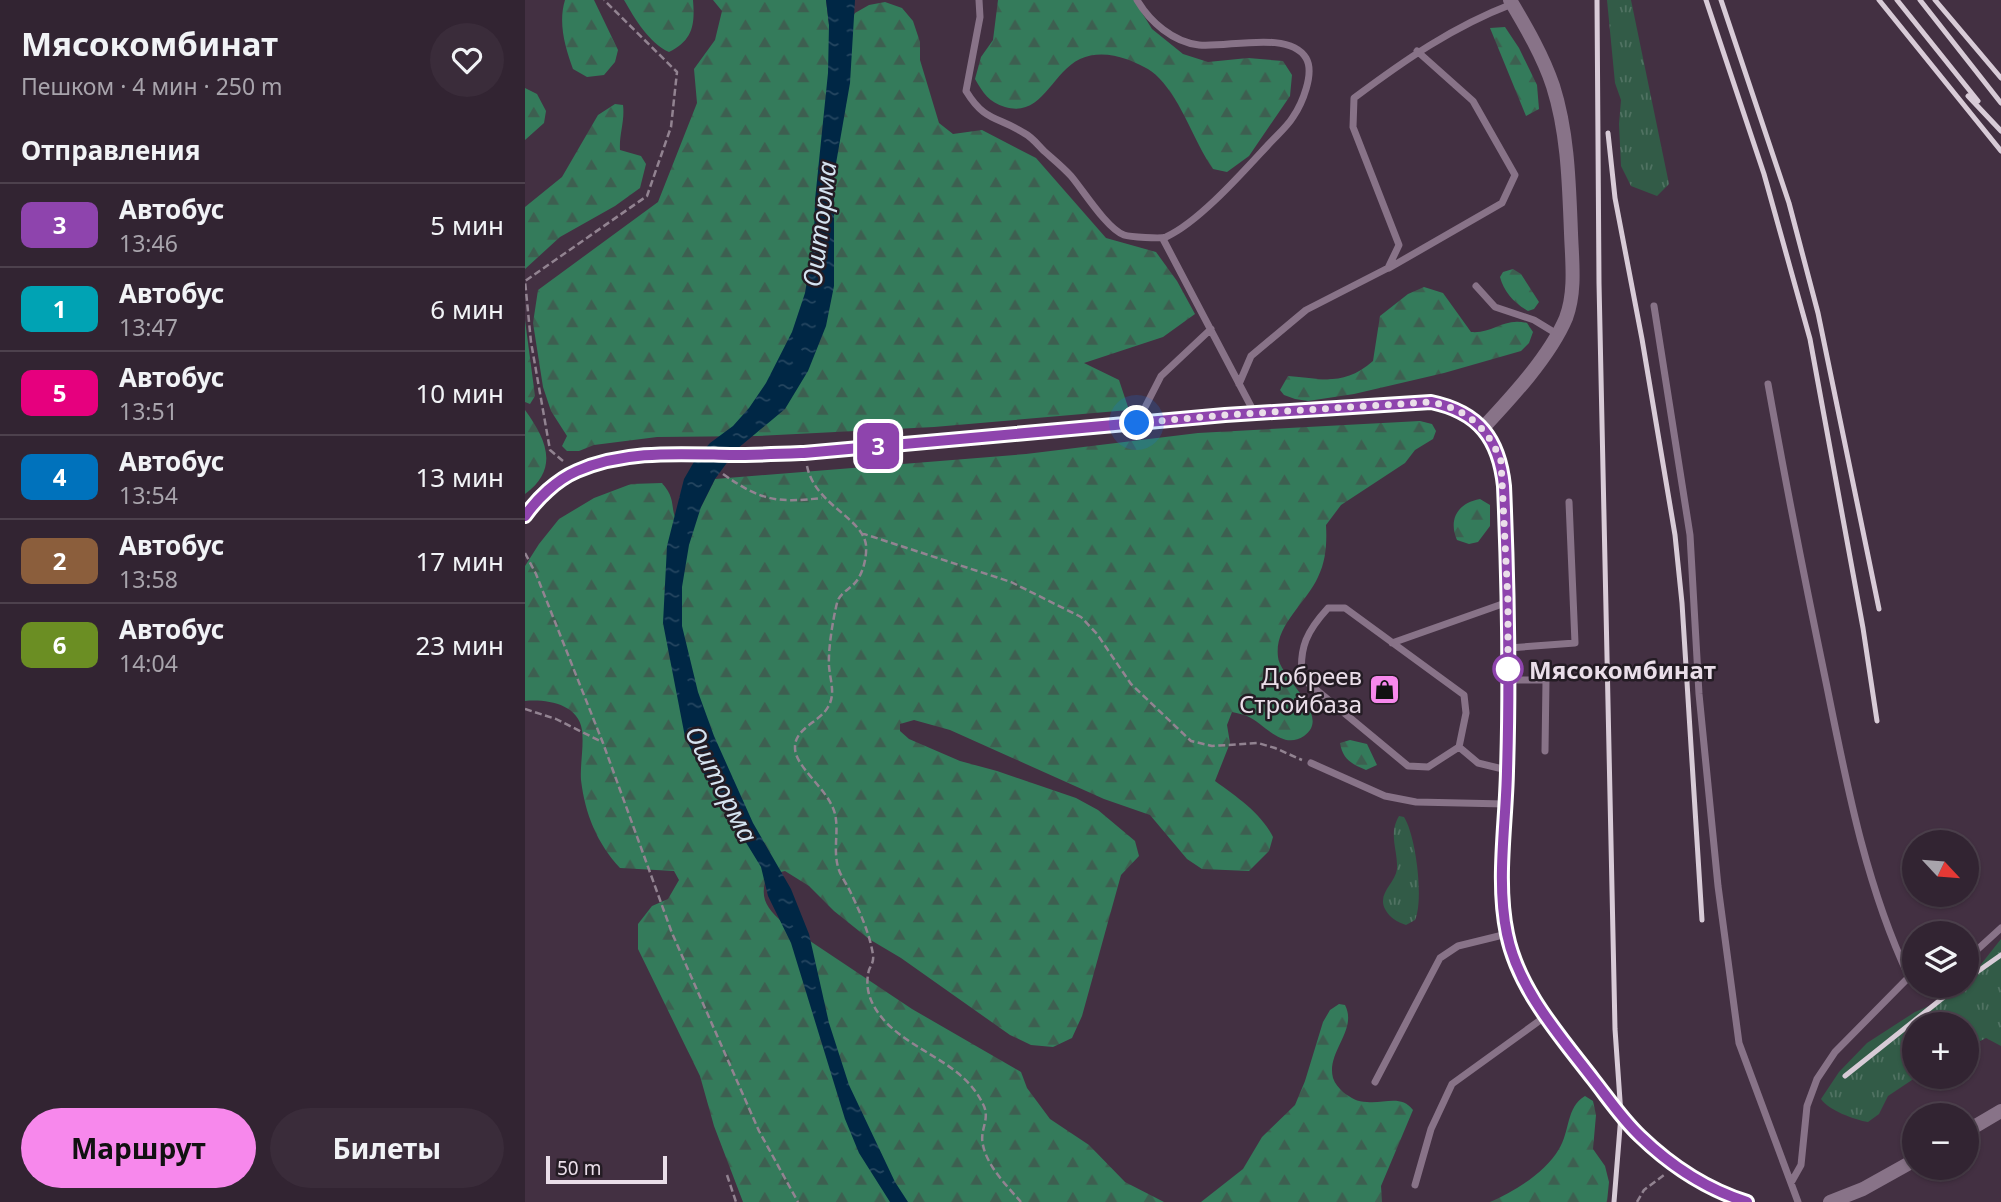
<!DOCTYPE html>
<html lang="ru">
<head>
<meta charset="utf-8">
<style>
  :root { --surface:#322432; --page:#3a2c3a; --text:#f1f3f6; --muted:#a8a4ac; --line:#4d414d; --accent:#f788ec }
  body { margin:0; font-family:"Noto Sans",sans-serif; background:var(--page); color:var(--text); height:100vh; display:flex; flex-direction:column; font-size:26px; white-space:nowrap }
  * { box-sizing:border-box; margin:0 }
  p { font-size:23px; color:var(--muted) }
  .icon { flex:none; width:38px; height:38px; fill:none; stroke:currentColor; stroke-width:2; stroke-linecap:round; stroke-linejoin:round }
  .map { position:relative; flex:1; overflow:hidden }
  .drawer { display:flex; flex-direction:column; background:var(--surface); width:525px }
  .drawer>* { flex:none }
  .badge { padding:0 14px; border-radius:10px; font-size:24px; line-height:46px }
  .needle { width:46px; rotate:116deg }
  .controls { position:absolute; left:1377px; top:830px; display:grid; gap:14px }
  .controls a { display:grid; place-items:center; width:77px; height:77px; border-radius:50%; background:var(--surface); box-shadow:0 2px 5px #0004,0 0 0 2px var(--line); font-size:35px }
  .scale { position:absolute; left:21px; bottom:18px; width:121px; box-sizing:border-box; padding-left:7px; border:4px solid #eadee9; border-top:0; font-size:19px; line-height:24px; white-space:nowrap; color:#eadee9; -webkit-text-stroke:5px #241c24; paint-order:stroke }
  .you { position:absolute; width:35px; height:35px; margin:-18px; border:5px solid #fff; border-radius:50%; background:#1a73e8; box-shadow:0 0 0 10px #1a73e833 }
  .map>.badge { position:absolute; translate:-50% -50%; box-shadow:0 0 0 4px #fff }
  h2 { padding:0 21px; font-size:26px; line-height:63px }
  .round { display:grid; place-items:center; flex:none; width:74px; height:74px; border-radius:37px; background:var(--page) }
  .overview { display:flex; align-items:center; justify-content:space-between; height:119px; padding:0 21px }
  h1 { font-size:33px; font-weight:700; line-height:52px }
  .primary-button { display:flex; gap:14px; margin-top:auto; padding:14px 21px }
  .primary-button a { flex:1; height:80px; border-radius:42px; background:var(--accent); color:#111; font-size:28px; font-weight:700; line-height:80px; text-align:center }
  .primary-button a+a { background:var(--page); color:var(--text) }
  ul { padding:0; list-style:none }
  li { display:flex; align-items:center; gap:21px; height:84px; padding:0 21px; border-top:2px solid var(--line) }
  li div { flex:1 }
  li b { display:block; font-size:26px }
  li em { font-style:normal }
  li .badge { min-width:77px; font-weight:700; text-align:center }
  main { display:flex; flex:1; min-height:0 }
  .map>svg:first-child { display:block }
  .grass { fill:url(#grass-tufts) }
  .forest { fill:url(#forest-firs) }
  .water { fill:url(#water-ripples) }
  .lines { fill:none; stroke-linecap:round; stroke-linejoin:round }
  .path { stroke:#928391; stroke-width:2.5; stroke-dasharray:7 3.5; stroke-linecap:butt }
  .service { stroke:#887388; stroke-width:7 }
  .minor { stroke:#887388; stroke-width:14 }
  .rail { stroke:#d8cbd7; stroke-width:5 }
  .line-casing { stroke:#fff; stroke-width:16 }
  .line { stroke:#8e44ad; stroke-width:10 }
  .walk { stroke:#eadee9; stroke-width:7; stroke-dasharray:0 12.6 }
  .stop-dot { fill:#fff; stroke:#8e44ad; stroke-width:3.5 }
  .labels { text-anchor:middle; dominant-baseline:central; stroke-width:5; stroke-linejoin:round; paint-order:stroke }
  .stop-label { font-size:24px; font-weight:bold; fill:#eadee9; stroke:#241c24; text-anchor:start }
  .poi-label { font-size:24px; fill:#eadee9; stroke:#241c24; text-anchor:end }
  .water-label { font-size:26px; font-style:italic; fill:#d5e3f0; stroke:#241c24 }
</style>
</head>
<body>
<main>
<section class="drawer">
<div class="overview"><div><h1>Мясокомбинат</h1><p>Пешком · 4 мин · 250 m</p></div><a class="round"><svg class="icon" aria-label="heart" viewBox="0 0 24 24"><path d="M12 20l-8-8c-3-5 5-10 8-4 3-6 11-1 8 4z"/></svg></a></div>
<h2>Отправления</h2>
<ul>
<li><span class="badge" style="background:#8e44ad;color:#fff">3</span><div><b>Автобус</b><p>13:46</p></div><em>5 мин</em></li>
<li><span class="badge" style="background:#00a3b4;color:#fff">1</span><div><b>Автобус</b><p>13:47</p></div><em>6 мин</em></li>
<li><span class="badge" style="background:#e6007e;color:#fff">5</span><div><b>Автобус</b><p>13:51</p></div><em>10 мин</em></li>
<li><span class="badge" style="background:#0072bc;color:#fff">4</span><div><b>Автобус</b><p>13:54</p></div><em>13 мин</em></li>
<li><span class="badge" style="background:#8b5e3c;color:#fff">2</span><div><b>Автобус</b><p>13:58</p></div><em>17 мин</em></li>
<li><span class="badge" style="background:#6b8e23;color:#fff">6</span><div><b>Автобус</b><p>14:04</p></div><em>23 мин</em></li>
</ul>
<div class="primary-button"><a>Маршрут</a><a>Билеты</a></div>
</section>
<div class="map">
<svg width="1476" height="1202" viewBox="0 0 1476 1202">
  <defs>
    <pattern id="grass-tufts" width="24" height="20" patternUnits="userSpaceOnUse" patternTransform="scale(1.75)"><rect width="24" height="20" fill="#325b47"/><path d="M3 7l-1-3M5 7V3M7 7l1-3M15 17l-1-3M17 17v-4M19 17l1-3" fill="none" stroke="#507262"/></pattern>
    <pattern id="forest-firs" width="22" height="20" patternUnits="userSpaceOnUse" patternTransform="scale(1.75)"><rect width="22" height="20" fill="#347b5b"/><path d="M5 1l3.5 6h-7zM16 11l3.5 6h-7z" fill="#3d5f50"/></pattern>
    <pattern id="water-ripples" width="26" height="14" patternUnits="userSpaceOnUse" patternTransform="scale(1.75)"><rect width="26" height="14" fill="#002745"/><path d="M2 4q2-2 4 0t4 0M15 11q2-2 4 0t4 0" fill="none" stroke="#254660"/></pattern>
  </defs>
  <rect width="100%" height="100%" fill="#433042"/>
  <path class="grass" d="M 1082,0 L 1106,0 L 1144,184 L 1132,196 L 1106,186 L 1096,166 L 1094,124 L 1096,100 L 1090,83 Z
    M 874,816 L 879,817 C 891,836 899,900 890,920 L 881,925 C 872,922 865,918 860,909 C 852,893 870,884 872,869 C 873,849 863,835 874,816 Z
    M 1476,939 L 1476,1046 L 1461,1038 L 1442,1048 L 1442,1024 L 1390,1024 L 1390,1076 L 1393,1076 L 1363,1096 L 1354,1114 L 1343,1122 C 1330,1120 1303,1110 1296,1099 L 1314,1072 L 1342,1043 L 1390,1012 L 1432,994 L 1442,985 L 1442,982 Z"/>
  <path class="forest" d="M 40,0 L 69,0 L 93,50 L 90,62 L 79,75 L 62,77 L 48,69 C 40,47 33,23 40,0 Z
    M 99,0 L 168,0 C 170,25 168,40 144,52 C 124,43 110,19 99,0 Z
    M 188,0 L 301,0 L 304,25 L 322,28 L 330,13 L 344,5 L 360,2 L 377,8 L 388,21 L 395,42 L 395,60 L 414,123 L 428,134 L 457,130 L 511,158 L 581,238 L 631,252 L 652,281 L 670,314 L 638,337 L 559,363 L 594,380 L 604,410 L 409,427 L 232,436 L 132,437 L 69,445 L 54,451 L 42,451 L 37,446 L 42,436 L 26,411 L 18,387 L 8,323 L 13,290 L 133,202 L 172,103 L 169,69 L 190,40 L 197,11 Z
    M 473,0 L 609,0 L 627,29 L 658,54 L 683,62 L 723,58 L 758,61 L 767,75 L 765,96 L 724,156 L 702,172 L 688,169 C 668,140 658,103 634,78 C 626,69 612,63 601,59 C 587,54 570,52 555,59 C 526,73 517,118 480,107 C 464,102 458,93 450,79 L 456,57 L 468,40 Z
    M 980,27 L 994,48 L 1012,85 L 1014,109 L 1001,116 L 965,28 Z
    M 0,88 L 12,94 L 21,111 L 19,123 L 0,140 Z
    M 90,104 L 98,105 C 100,121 94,134 95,150 L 116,156 L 121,164 L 115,188 L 90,206 L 35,237 L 0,269 L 0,207 L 37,177 L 73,115 Z
    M 988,269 L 996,274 L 1014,302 L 1009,309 L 1003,311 C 989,303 979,292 975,277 L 978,272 Z
    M 899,287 L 918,293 L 946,332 C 968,334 978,317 1002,323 L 1008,332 L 1004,343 L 996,351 L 919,373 L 829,394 L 783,401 L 770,399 L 759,395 L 755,390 L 763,376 C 799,379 819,386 848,361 L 855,316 L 883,294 Z
    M 0,320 L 10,396 L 5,404 L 0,402 Z
    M 0,410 C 21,439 35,468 0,494 Z
    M 895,421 L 907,424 L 911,431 L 908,439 L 890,450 L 880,463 L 816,505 L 801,525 C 802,543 801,561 793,577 C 781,604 749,625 753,657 C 755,678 808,716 779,736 C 757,751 739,723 722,716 C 718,714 711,713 707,712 L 702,725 L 705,743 L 690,781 C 712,797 736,813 748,837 L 744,851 L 724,871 L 677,869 L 662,859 L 625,815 L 579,799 L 425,730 L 389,720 L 375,724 L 375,731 L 384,739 L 435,761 L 472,771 L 551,798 L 573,810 L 610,841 L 614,856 L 596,875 L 557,1016 L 547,1038 L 528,1047 L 506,1045 L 485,1035 L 376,958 L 344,939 L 309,911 L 284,886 L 260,871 L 242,875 C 234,898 241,907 258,923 L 387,1009 L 496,1072 L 502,1088 L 525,1119 L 564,1145 L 600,1182 L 639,1202 L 218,1202 L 189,1126 L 175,1076 L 113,949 L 113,924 L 127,906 L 143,899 L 154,880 L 149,871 L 95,868 C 72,843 60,814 56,780 C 55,764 59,747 57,730 C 53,704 22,699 0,701 L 0,566 L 14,544 L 34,519 L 69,498 L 106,484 L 137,483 C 154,502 142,511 156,526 L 176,507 L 190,479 L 501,454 L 673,433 Z
    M 955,499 L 965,505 L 965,526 L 953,542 L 944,544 L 932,540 C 923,519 933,503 955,499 Z
    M 825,740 L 842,744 L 852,765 L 841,770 C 827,764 818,760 815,743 Z
    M 814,1004 L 820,1005 C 833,1030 801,1052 808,1078 C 810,1084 814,1088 818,1092 C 826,1098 832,1102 842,1102 C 859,1104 876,1094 888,1110 L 856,1186 L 857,1202 L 676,1202 L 718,1169 L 737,1137 L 770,1105 L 780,1081 L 798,1022 L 805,1010 Z
    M 1060,1096 L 1068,1101 L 1071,1115 L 1068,1149 L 1080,1166 L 1084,1182 L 1082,1202 L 965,1202 C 990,1191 1020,1173 1034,1149 C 1045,1132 1041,1107 1060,1096 Z"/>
  <path class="water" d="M 301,0 L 330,0 L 325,83 L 309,175 L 309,286 L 301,326 L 283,371 L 260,409 L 212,449 L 190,479 L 176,507 L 164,545 L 157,587 L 157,626 L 173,692 L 189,736 L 228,823 L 266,889 L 284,934 L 304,1023 L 324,1085 L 370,1182 L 383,1202 L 365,1202 L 334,1153 L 320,1119 L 266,943 L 243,896 L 236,867 L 176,769 L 160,737 L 138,623 L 142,546 L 159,479 L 170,460 L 185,443 L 208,426 L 224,408 L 241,383 L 267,332 L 280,293 L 289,239 L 290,200 L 303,73 L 304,25 Z"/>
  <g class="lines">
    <path class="path" d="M 38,461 L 25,450 L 6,342 L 0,281 L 122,196 L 146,127 L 152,72 L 79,0
      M 282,466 C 290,505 337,517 341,545 C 342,557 338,575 329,584 C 323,590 314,594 312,603 C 308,619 303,649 304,666 C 305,680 311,694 303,707 C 295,722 270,728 270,747 C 269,767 304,789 310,814 C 314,831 308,849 313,867 C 315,875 321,883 325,891 C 334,910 345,934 348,955 C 349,962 346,965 344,970 C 339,989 346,1005 358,1019 C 388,1053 437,1061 458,1104 C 466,1119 454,1130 458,1145 C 462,1166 482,1186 496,1202
      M 198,474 C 236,501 252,503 297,498
      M 336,533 L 486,582 L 556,617 L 572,634 L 606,684 L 666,741 L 687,746 L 733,743 L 750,748 L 777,760
      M 0,553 L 11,574 L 78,743 L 147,933 L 234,1131 L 273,1202
      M 0,709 L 31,719 L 77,742
      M 202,1175 L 211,1202
      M 1112,1202 L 1119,1190 L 1139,1175"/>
    <path class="service" d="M 454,0 L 455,17 L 441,91 C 460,122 472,116 499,133 C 507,137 513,145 519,151 C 528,159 538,167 546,176 C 558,190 582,229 599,235 C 605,237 636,239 641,237 C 674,222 718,172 743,145 C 751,136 762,127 768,117 C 777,104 790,73 781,58 C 764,30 702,48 674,45 C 648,42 625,22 612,0
      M 638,239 L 730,414
      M 864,268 L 977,203 L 990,175 L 948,101 L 892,51
      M 951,286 L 970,307 L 1009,320 L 1032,334
      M 1129,306 L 1165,535 L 1174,694 L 1193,886 L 1214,1043 L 1273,1202
      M 714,384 L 726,356 L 781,310 L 863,268 L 874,245 L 828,127 L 829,98 C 880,60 927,27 987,4
      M 1243,384 C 1261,485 1281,586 1302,687 C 1322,786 1341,886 1384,977
      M 612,423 L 636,376 L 686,329
      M 867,643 L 983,602
      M 984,648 L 1050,643 L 1044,502
      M 984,680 L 1021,680 L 1020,751
      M 934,747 L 903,767 L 883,766 L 777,678 C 774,647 782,631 803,608 L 820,608 L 939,695 L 941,713 L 934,747 L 953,763 L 982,770
      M 786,763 L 860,796 L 891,802 L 980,804
      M 1442,959 L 1476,928
      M 850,1082 L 915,958 L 933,946 L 982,934
      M 1267,1181 L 1276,1165 L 1282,1106 L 1292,1079 L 1310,1052 L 1384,977 L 1390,978
      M 890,1185 L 906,1129 L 927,1084 L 1021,1016"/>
    <path class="minor" d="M 958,428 C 986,398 1025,356 1041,318 C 1051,291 1047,261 1046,233 C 1044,184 1043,133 1028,86 C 1018,56 1001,27 985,0
      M 0,516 C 12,499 31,479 52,471 C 106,447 168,455 226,455 C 244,455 262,454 279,453 L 700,415 L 907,402 C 954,412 974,439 979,486 C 983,581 985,676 982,771 C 981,824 971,881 982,934 C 993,989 1035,1035 1068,1078 C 1083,1098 1097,1119 1114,1136 C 1145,1165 1181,1189 1221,1202
      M 1442,1131 L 1476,1111
      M 1305,1202 L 1338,1189 L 1390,1160"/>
    <path class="rail" d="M 1072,0 L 1074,283 L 1090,1029 L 1096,1115 L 1089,1202
      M 1181,0 L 1239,174 L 1285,339 L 1338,628 L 1352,721
      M 1196,0 L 1264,203 L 1293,313 L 1354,609
      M 1354,0 L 1476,151
      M 1372,0 L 1453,101
      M 1395,0 L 1476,103
      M 1410,0 L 1476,78
      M 1443,96 L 1476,131
      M 1083,133 L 1090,198 L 1117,339 L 1150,535 L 1157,603 L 1177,920
      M 1442,979 L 1476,955
      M 1320,1076 L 1434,985"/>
  </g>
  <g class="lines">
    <defs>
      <path id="line" d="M 0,516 C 12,499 31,480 52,471 C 100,450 154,454 205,455 C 230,455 254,454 279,453 L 700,415 L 906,402 C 954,412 974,439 979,486 C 983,581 985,676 982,771 C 981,825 971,881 982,934 C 993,989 1035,1036 1068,1079 C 1083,1098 1097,1119 1115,1136 C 1145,1165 1181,1189 1222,1202"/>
    </defs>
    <use href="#line" class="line-casing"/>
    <use href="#line" class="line"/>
    <path class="walk" d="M 612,423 L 700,415 L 906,402 C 942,409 963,428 976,461 L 983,602 L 983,669"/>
  </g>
  <defs>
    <symbol id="shop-square" viewBox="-11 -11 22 22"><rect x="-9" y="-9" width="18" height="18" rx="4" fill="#f788ec" stroke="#241c24"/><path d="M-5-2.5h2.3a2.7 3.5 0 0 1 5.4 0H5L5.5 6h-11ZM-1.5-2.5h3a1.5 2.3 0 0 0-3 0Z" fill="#111"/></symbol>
  </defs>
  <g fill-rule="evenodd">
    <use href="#shop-square" x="842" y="672" width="35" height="35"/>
  </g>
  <circle class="stop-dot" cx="983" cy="669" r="14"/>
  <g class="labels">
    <g class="stop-label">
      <text x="1004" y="669">Мясокомбинат</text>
    </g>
    <g class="poi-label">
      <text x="837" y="675">Добреев<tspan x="837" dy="28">Стройбаза</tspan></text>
    </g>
    <g class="water-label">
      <text transform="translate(294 224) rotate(-83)">Ошторма</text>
      <text transform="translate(197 784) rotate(63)">Ошторма</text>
    </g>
  </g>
</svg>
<div class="controls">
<a><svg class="needle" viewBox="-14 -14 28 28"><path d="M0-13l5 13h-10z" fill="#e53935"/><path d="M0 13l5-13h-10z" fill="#a8a4ac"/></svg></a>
<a><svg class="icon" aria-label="layers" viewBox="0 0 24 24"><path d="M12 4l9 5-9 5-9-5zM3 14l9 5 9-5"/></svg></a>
<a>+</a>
<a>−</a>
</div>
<div class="scale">50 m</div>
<div class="you" style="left:612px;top:423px"></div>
<b class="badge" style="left:353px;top:446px;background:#8e44ad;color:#fff">3</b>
</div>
</main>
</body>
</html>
